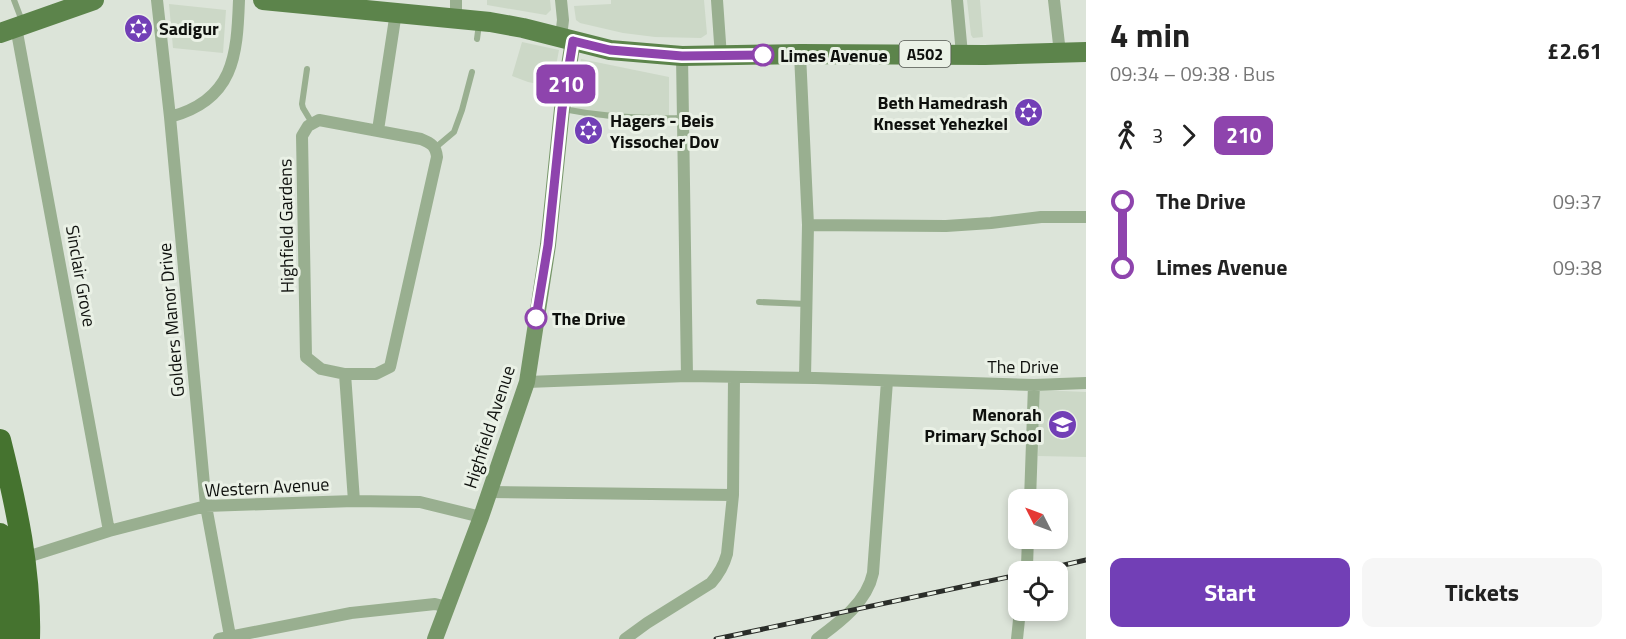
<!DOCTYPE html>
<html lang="en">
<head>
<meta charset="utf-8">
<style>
  :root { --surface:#fff; --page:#f6f6f6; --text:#222; --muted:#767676; --accent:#723fb6 }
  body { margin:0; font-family:"Titillium Web",sans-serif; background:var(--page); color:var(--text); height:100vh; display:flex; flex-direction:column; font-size:22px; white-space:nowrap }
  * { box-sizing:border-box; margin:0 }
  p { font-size:20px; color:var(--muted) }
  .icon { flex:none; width:33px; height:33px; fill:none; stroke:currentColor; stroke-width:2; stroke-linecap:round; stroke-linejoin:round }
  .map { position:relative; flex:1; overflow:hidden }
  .drawer { display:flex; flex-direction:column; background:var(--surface); width:540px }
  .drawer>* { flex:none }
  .badge { padding:0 12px; border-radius:9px; font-size:21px; line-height:39px }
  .needle { width:39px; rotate:312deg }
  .fabs { position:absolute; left:1008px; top:489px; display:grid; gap:12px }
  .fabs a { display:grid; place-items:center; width:60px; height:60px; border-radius:12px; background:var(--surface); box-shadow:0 3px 9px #0003; font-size:30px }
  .map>.badge { position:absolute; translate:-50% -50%; box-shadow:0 0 0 3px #fff }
  .legs { display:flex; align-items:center; gap:9px; height:66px; padding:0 24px; font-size:20px }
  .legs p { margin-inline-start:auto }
  .head { display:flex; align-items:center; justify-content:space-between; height:102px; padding:0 24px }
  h1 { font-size:33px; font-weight:700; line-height:45px }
  .action { display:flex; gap:12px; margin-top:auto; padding:12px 24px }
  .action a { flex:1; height:69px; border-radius:12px; background:var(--accent); color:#fff; font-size:24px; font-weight:700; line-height:69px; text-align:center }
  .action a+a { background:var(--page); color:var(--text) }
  ul { padding:0 24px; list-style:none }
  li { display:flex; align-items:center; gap:21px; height:66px; font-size:22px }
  li i { display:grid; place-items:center; width:9px; height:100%; margin:0 8px; background:currentColor }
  li i::after { content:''; width:15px; height:15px; margin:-8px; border:4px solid; border-radius:50%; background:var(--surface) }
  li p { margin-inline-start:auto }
  li:first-child i { background:linear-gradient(#0000 50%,currentColor 0) }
  li:last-child i { background:linear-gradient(currentColor 50%,#0000 0) }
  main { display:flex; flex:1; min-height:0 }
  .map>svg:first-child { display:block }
  .built { fill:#ccd8c7 }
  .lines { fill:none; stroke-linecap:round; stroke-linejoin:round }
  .lane { stroke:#99af90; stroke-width:6 }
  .street { stroke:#99af90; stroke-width:12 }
  .secondary { stroke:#769668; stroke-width:16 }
  .primary { stroke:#5c844b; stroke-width:20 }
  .highway { stroke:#45732f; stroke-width:22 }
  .rail-casing { stroke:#2a2d29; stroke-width:5 }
  .rail { stroke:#eaf1e6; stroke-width:3; stroke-dasharray:9; stroke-linecap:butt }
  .line-1-casing { stroke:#fff; stroke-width:14 }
  .line-1 { stroke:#8e44ad; stroke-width:9 }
  .stop-1-dot { fill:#fff; stroke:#8e44ad; stroke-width:3 }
  .labels { text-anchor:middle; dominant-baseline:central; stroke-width:6; stroke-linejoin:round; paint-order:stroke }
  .shield { fill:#eaf1e6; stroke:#50544e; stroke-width:1.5 }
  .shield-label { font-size:16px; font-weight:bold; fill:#0e100d }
  .poi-label { font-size:18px; font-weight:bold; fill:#0e100d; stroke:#eaf1e6; text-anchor:start }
  .stop-label { font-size:18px; font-weight:bold; fill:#0e100d; stroke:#eaf1e6; text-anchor:start }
  .street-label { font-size:18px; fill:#0e100d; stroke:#eaf1e6 }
</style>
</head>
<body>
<main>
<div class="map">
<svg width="1086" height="639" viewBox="0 0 1086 639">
  <rect width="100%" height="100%" fill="#dce4d9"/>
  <path class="built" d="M 487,0 L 550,0 L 551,10 L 546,15 L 487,5 Z
    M 611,0 L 704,0 L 707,34 L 701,38 L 655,37 L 623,33 L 580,23 L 576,20 L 574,6 L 611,4 Z
    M 967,0 L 980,0 L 983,37 L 973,38 L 971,35 Z
    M 169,4 L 226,10 L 223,53 L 173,48 Z
    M 522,42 L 559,50 L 552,87 L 528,82 L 512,76 Z
    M 581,59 L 669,77 L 669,122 L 614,120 L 571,113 Z
    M 1040,390 L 1086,392 L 1086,457 L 1038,456 Z"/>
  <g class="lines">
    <path class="lane" d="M 14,0 L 22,21
      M 477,39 L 479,24
      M 307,69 L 302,104 L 303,108 L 312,123
      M 563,109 C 603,117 642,119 683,118
      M 435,148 L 454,132 L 462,110 L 472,72
      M 759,302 L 806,304"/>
    <path class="street" d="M 157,0 L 170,117 L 206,506 L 230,636
      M 717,0 L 721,57
      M 957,0 L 962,54
      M 1054,0 L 1060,53
      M 456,18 L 456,0
      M 16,27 L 109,531
      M 561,37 L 563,20 L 561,0
      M 800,54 L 808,225 L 805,378
      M 682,56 L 687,376
      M 170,117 C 234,100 237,56 239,0
      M 378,130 L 396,12
      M 808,225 L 946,226 L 991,223 L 1041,217 L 1086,217
      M 345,374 L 376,374 L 390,367 L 437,157 C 436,146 431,143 421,139 L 319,120 L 308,126 L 302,136 L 306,357 L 321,369 L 345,374 L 354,501
      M 527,382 L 687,376 L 815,378 L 1034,385 L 1086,383
      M 489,492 L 733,495
      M 1030,500 L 1034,385
      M 24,558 L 109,531 L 206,506 L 354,501 L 420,502 L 481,517
      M 1027,566 L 1028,538
      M 219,639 L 351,613 L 435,604 L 447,607
      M 625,639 L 647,623 L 711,583 C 719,574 724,565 727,554 L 733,495 L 734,377
      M 817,639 C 840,622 867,602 873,573 L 887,381
      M 1017,639 L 1020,610"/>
    <path class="secondary" d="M 435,639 L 481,517 L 527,382 L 548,245 L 562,109 L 573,41"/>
    <path class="primary" d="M 263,0 L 490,22 L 523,28 L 610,50 L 682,56 L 800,54 L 985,55 L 1086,52
      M 0,33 L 94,0"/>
    <path class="highway" d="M 0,440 C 16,504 31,572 29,639
      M 0,534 L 11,621 L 11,639"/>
    <defs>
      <path id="rail" d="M 1033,572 L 1086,560
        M 716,639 L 1018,575"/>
    </defs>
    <use href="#rail" class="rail-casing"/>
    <use href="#rail" class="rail"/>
  </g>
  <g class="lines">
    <defs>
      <path id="line-1" d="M 536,318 L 548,245 L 562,109 L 573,41 L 610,50 L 682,56 L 763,55"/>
    </defs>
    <use href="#line-1" class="line-1-casing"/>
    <use href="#line-1" class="line-1"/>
  </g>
  <defs>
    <symbol id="synagogue-disc" viewBox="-11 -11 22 22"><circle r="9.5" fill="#723fb6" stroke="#eaf1e6"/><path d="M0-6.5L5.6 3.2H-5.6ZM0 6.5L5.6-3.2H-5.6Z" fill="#fff"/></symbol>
    <symbol id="school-disc" viewBox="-11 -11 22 22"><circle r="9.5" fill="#723fb6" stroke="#eaf1e6"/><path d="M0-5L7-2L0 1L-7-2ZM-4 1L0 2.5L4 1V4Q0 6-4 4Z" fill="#fff"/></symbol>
  </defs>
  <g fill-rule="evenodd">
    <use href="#synagogue-disc" x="122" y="12" width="33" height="33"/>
    <use href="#synagogue-disc" x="1012" y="96" width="33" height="33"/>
    <use href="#synagogue-disc" x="572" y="114" width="33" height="33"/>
    <use href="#school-disc" x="1046" y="408" width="33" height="33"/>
  </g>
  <g class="stop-1-dot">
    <circle cx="763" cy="55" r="10"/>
    <circle cx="536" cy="318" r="10"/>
  </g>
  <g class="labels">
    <rect class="shield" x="899.5" y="41" width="51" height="26" rx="4.5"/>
    <g class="shield-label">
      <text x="925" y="54">A502</text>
    </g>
    <g class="poi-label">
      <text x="159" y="28">Sadigur</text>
      <text x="1008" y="102" text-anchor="end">Beth Hamedrash<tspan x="1008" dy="21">Knesset Yehezkel</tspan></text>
      <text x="610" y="120">Hagers - Beis<tspan x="610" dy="21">Yissocher Dov</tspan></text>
      <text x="1042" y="414" text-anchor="end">Menorah<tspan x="1042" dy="21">Primary School</tspan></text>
    </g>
    <g class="stop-label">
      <text x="780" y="55">Limes Avenue</text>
      <text x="552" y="318">The Drive</text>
    </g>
    <g class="street-label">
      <text transform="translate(286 226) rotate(-91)">Highfield Gardens</text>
      <text transform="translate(81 276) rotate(80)">Sinclair Grove</text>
      <text transform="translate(171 320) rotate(-95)">Golders Manor Drive</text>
      <text x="1023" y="366">The Drive</text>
      <text transform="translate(489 427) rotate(-72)">Highfield Avenue</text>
      <text transform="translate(267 487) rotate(-3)">Western Avenue</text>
    </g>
  </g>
</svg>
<div class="fabs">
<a><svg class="needle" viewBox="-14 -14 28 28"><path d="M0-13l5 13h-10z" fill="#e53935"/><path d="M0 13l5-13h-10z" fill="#767676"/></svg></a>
<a><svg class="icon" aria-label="locate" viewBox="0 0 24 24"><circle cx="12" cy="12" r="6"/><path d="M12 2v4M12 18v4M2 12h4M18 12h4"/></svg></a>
</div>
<b class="badge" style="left:566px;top:84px;background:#8e44ad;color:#fff">210</b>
</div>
<section class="drawer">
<div class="head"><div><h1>4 min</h1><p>09:34 – 09:38 · Bus</p></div><b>£2.61</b></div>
<div class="legs"><svg class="icon" aria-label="walk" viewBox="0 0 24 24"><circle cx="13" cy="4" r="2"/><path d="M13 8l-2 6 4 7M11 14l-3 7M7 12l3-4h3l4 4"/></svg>3<svg class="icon" aria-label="forward" viewBox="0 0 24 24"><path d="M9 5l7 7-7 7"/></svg><b class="badge" style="background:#8e44ad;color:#fff">210</b></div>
<ul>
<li><i style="color:#8e44ad"></i><b>The Drive</b><p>09:37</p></li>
<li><i style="color:#8e44ad"></i><b>Limes Avenue</b><p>09:38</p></li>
</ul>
<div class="action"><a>Start</a><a>Tickets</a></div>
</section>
</main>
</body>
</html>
